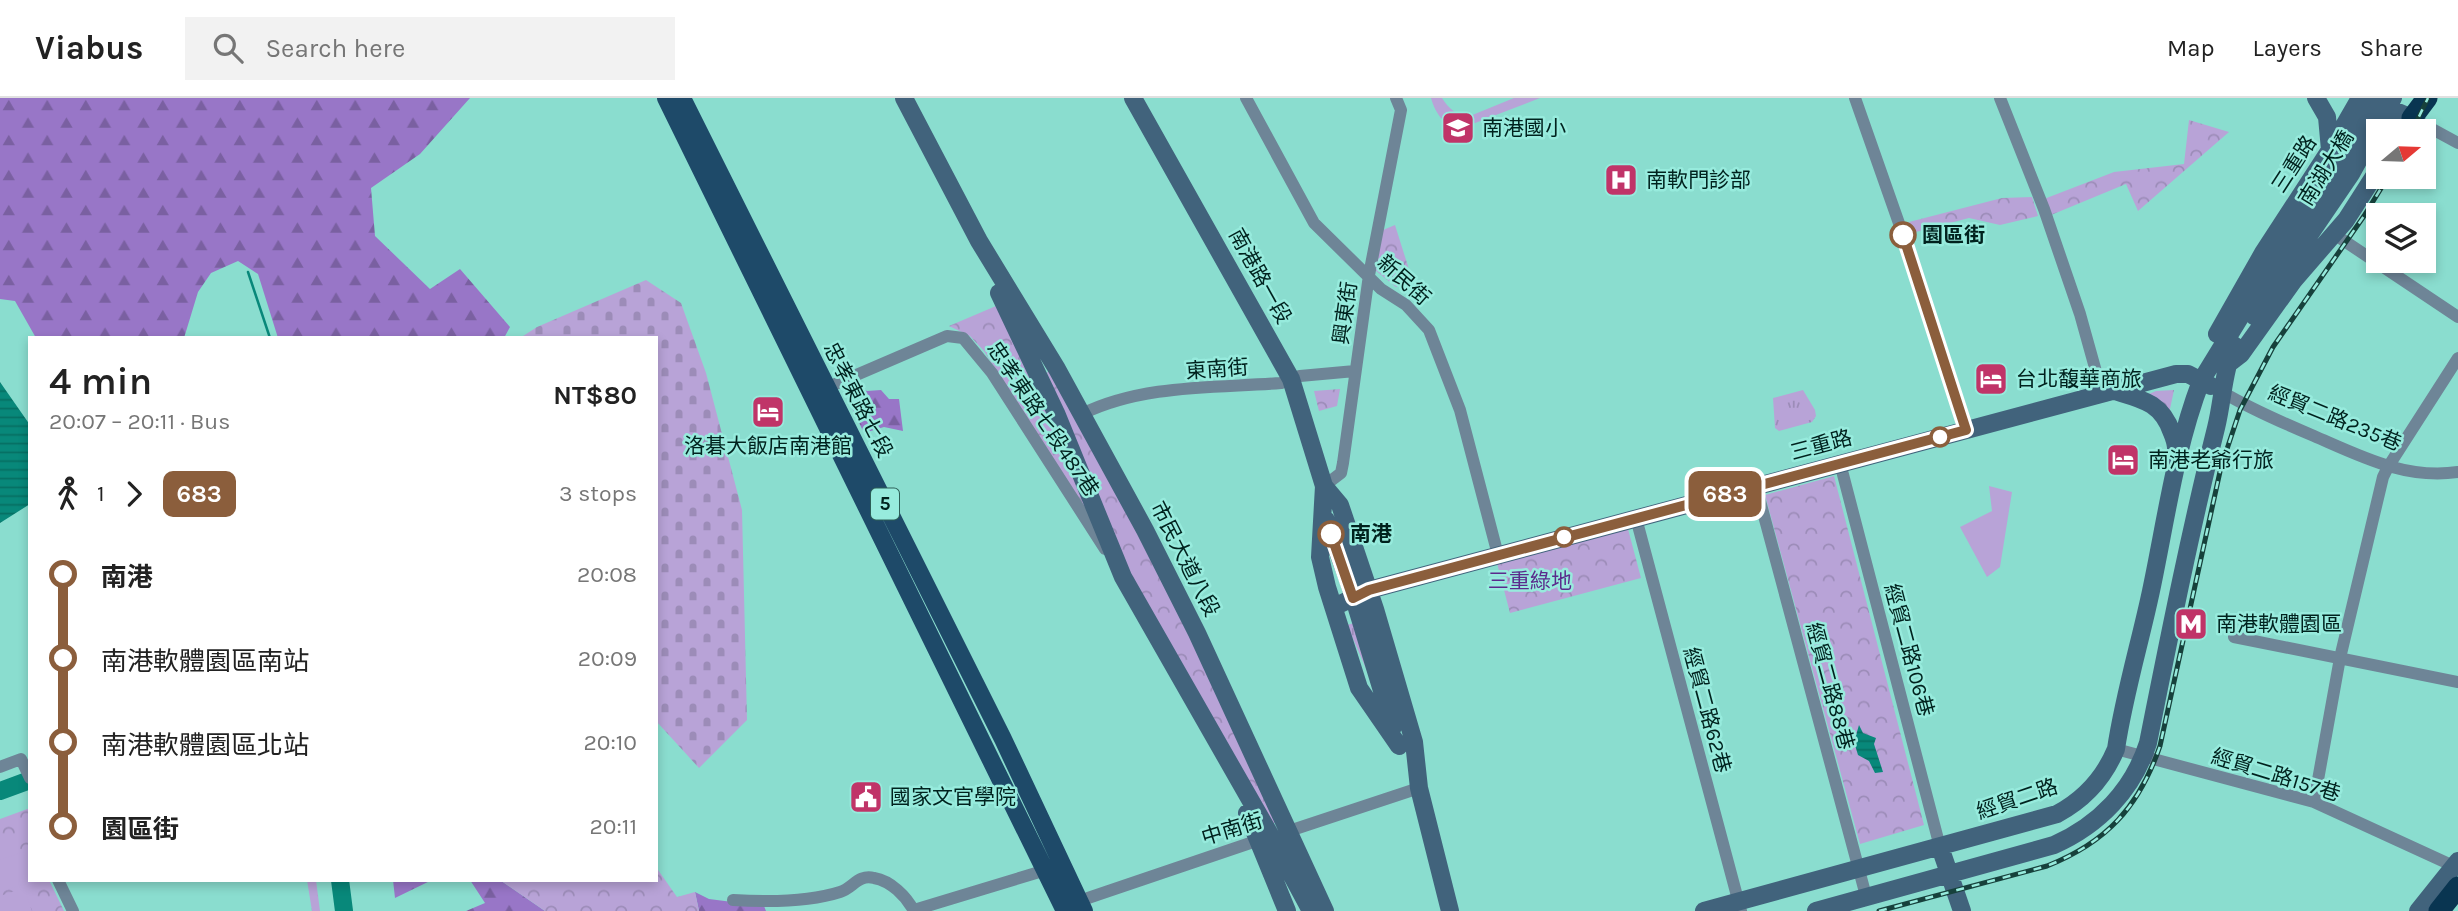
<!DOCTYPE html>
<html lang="en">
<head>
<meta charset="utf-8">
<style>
  :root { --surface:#fff; --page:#f2f2f2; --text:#222; --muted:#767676; --line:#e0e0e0 }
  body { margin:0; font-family:Karla,"Noto Sans TC",sans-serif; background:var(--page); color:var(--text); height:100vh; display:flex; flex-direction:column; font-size:26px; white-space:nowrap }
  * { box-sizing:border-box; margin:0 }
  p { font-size:23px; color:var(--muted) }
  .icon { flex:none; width:38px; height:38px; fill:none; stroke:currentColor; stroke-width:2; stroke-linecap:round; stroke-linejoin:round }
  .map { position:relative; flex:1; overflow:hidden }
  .side { position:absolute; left:28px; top:238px; width:630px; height:546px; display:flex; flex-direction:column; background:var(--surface); border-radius:0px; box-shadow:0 4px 10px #0003 }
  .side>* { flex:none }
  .badge { padding:0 14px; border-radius:10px; font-size:24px; line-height:46px }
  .needle { width:46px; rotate:71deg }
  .controls { position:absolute; left:2366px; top:21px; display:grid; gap:14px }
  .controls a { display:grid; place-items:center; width:70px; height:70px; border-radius:0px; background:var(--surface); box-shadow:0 4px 10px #0003; font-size:35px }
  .map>.badge { position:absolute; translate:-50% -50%; box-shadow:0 0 0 4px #fff }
  .legs { display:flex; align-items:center; gap:10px; height:77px; padding:0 21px; font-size:23px }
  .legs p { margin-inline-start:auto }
  .overview { display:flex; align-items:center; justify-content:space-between; height:119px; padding:0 21px }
  h1 { font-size:38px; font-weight:600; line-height:52px }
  ul { padding:0 21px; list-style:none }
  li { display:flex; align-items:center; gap:24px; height:84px; font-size:26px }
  li i { display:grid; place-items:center; width:10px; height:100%; margin:0 9px; background:currentColor }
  li i::after { content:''; width:18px; height:18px; margin:-9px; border:5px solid; border-radius:50%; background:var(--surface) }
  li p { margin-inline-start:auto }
  li:first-child i { background:linear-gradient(#0000 50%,currentColor 0) }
  li:last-child i { background:linear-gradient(currentColor 50%,#0000 0) }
  header { display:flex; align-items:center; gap:42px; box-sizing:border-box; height:98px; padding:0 35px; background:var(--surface); border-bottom:2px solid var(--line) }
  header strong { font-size:33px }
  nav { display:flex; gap:38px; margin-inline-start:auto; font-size:24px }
  .search { width:490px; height:63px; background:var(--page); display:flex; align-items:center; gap:18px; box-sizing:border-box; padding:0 24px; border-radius:0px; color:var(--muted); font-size:26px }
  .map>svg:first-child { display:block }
  .grass { fill:url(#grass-tufts) }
  .forest { fill:url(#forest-firs) }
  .cemetery { fill:url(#cemetery-stones) }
  .park { fill:url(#park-crowns) }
  .garden { fill:#b8a3d7 }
  .water { fill:url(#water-rules) }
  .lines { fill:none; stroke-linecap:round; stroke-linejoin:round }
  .stream { stroke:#08887a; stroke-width:2.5 }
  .river { stroke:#08887a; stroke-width:18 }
  .street { stroke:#6e8597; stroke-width:12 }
  .secondary { stroke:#41637c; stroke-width:18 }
  .primary { stroke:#1e4a69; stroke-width:18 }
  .highway { stroke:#093551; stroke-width:21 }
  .rail-casing { stroke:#17413c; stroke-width:5 }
  .rail { stroke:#97ebdd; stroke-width:2.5; stroke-dasharray:8; stroke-linecap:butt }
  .line-1-casing { stroke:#fff; stroke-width:16 }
  .line-1 { stroke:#8b5e3c; stroke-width:10 }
  .stop-1-dot { fill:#fff; stroke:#8b5e3c; stroke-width:3.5 }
  .labels { text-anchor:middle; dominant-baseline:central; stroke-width:5; stroke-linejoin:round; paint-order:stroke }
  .shield { fill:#97ebdd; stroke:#2d5e57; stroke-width:2 }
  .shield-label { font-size:19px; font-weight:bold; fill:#00221e }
  .poi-label { font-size:21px; fill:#00221e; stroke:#97ebdd; text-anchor:start }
  .street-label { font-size:21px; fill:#00221e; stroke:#97ebdd }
  .stop-label { font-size:21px; font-weight:bold; fill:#00221e; stroke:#97ebdd; text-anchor:start }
  .park-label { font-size:21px; fill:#5b2b8c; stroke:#97ebdd }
</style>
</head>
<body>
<header>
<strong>Viabus</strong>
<div class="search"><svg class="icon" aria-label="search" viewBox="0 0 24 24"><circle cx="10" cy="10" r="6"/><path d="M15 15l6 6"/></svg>Search here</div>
<nav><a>Map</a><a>Layers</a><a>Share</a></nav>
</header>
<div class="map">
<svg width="2458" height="813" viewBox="0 0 2458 813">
  <defs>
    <pattern id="grass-tufts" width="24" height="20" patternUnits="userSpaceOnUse" patternTransform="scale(1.75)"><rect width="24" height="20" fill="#b8a3d7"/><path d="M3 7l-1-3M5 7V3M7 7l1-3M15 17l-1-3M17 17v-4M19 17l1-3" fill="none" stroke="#9c8cb8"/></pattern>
    <pattern id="forest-firs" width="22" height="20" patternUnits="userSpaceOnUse" patternTransform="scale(1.75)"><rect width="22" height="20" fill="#9876c7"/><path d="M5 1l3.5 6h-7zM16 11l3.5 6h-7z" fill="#7a60a1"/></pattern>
    <pattern id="cemetery-stones" width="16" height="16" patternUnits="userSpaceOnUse" patternTransform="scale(1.75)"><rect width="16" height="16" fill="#b8a3d7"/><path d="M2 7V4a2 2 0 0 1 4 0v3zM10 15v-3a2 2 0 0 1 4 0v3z" fill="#9c8cb8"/></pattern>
    <pattern id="park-crowns" width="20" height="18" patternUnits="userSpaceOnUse" patternTransform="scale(1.75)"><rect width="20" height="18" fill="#b8a3d7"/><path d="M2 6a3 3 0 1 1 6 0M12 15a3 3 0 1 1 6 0" fill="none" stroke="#9c8cb8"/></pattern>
    <pattern id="water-rules" width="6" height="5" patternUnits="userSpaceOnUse" patternTransform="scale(1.75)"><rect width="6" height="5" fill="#08887a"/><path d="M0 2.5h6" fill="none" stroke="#066f63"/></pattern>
  </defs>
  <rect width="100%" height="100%" fill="#8addcf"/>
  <path class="grass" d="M 1803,292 L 1815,312 L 1816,318 L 1812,324 L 1779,333 L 1775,330 L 1773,300 Z
    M 1354,525 L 1371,582 L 1347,527 Z"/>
  <path class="forest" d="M 0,0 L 470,0 L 420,56 L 371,90 L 375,138 L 430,191 L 460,171 L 510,229 L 504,240 L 278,240 L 258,176 L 238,163 L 211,175 L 198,194 L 184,240 L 36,240 L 15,203 L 0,201 Z
    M 855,287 L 867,293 L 881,292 L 889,301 L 899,301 L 903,333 L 884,329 L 864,335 L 843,291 Z
    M 393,782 L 432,782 L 395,800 Z
    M 470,782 L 500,782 L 545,813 L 466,813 L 485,805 Z
    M 695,794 L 709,801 L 764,808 L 766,813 L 699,813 Z"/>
  <path class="cemetery" d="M 646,182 L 681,205 L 706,275 L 742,412 L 747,622 L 699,670 L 656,623 L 656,240 L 520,240 L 537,229 Z"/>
  <path class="park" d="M 2189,22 L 2229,34 L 2138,113 L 2126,86 L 2051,117 L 2044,101 L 2114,74 L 2184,66 Z
    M 2032,99 L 2038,118 L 2000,127 L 1969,120 L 1912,135 L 1909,124 L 2002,100 Z
    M 1395,127 L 1412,181 L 1396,189 L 1375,172 L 1383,132 Z
    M 996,208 L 1039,291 L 1090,412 L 1085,413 L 984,253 L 970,238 L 949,228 Z
    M 1049,272 L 1149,452 L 1277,723 L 1275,725 L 1270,725 L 1127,470 L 1047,275 Z
    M 1340,291 L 1337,308 L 1319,313 L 1314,293 Z
    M 2174,292 L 2170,311 L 2165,321 L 2144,298 L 2156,293 Z
    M 1834,378 L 1924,727 L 1860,746 L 1765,397 Z
    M 1628,431 L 1641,480 L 1510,515 L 1497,465 Z
    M 30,710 L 30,782 L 49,782 L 64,813 L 0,813 L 0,721 Z
    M 656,769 L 677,799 L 695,794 L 699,813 L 545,813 L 500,782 L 656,782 Z
    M 307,782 L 316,782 L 320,813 L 312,813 Z"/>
  <path class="garden" d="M 1431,0 L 1442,0 C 1449,11 1457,18 1470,18 L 1514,0 L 1540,0 L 1462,30 C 1445,30 1435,15 1431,0 Z
    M 1989,388 L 2012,394 L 2000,469 L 1987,479 L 1960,429 L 1992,413 Z
    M 23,754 L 30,775 L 30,782 L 33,783 L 0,794 L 0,762 Z
    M 24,790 L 32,813 L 0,813 L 0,798 Z"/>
  <path class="water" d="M 0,284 L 30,327 L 30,406 L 0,425 Z
    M 1859,627 L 1863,635 L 1876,640 L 1874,646 L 1883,674 L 1875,675 L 1869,663 L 1858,657 L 1854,644 Z"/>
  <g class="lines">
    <path class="stream" d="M 248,174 L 270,240"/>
    <path class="river" d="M 0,693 L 30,682
      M 340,782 L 344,813"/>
    <path class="street" d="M 1246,0 L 1314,125 L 1381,191 L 1406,207 L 1429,232 L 1460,312 L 1498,457
      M 1855,0 L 1901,131 L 1966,332
      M 2000,0 L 2044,111 L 2080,216 L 2102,295
      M 2412,20 L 2458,45
      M 2334,136 L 2458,219
      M 826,290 L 947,238 L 963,240 L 992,275 L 1105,451
      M 2222,294 C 2251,311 2283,325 2314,338 C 2360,358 2406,382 2458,374
      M 1082,316 C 1143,286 1216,290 1281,285 L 1300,278 L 1355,273
      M 1840,365 L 1940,749
      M 1324,388 L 1341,375 L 1343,365 L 1369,177 L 1401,12 L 1396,0
      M 1756,388 L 1866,798
      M 1636,420 L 1741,813
      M 2234,539 L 2458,584
      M 2116,651 L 2314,704 L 2458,770
      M 0,669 L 21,661 L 30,680
      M 2314,704 L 2340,560 L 2383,379 L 2388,369 L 2458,260
      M 1283,735 L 1419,690
      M 58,782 L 73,813
      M 733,802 C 766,804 809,804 840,794 C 853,790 858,776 874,780 C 891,783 906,798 914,813
      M 1075,807 L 1088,800 L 1265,740
      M 914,812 L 1046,772"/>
    <path class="secondary" d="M 904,0 L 979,143 L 1057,271 L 1145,432 L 1197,535 L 1325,813
      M 1133,0 L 1291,281 L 1324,388 L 1320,459 L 1327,489 L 1359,590 L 1399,648
      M 2316,0 L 2327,19 L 2330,52
      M 2379,6 L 2412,20 L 2406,33
      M 999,195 L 1056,315 L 1123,479 L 1268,733 L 1311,813
      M 2254,218 L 2351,76 L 2393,0
      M 2217,236 L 2263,155 L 2330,52 L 2360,0
      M 2228,266 L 2241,256 L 2294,182 L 2346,122 L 2378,72
      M 2111,292 C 2140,301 2161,303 2172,335 C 2175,342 2177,348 2176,356
      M 1324,388 L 1340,407 L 1375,511 L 1414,644 L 1419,690 L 1450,813
      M 1326,422 L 1348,481 L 1393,629
      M 1334,509 L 1369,492 L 2176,276 L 2188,276 L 2211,288
      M 1247,715 L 1287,813
      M 1940,749 L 1962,813
      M 1704,813 L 2057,716 C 2085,701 2104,680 2116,651 C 2124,597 2140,545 2151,493 C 2166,422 2175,351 2201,283 L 2280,154 L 2338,68 L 2376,0
      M 1816,813 L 2054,747 C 2099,727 2133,692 2148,645 C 2169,540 2190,434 2216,330 C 2223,302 2223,274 2234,247
      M 2418,813 L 2458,763"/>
    <path class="primary" d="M 666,0 L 1065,813
      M 682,0 L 1003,641 L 1084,813"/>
    <path class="highway" d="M 2412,20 L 2427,0
      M 2439,813 L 2458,789"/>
    <defs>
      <path id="rail" d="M 2412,33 L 2428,0
        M 1879,813 L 2047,768 C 2107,744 2139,709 2160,648 L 2221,369 L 2240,312 L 2273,249 L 2364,118 L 2388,79"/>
    </defs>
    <use href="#rail" class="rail-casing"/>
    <use href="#rail" class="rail"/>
  </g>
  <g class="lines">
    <defs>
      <path id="line-1" d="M 1331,436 L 1353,500 L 1369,492 L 1966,332 L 1903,137"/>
    </defs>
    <use href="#line-1" class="line-1-casing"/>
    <use href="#line-1" class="line-1"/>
  </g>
  <defs>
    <symbol id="school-square" viewBox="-11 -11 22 22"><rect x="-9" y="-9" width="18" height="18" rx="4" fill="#c03468" stroke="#97ebdd"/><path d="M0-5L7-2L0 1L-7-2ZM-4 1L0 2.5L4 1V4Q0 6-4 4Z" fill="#fff"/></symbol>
    <symbol id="hospital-square" viewBox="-11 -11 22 22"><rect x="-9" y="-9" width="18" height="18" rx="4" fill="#c03468" stroke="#97ebdd"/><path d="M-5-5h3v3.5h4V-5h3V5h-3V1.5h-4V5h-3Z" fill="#fff"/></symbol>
    <symbol id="hotel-square" viewBox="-11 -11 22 22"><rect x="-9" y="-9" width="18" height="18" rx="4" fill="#c03468" stroke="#97ebdd"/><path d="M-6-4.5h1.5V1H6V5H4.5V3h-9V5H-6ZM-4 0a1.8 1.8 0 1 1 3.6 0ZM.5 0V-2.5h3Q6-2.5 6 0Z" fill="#fff"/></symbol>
    <symbol id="metro-square" viewBox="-11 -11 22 22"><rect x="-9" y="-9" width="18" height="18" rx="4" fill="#c03468" stroke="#97ebdd"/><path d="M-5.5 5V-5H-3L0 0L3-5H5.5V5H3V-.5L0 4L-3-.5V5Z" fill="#fff"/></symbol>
    <symbol id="civic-square" viewBox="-11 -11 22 22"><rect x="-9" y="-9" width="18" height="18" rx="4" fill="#c03468" stroke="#97ebdd"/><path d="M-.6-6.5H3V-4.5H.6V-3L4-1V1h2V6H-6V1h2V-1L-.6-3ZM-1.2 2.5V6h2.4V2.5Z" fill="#fff"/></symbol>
  </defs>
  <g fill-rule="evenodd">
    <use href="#school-square" x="1439" y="11" width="38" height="38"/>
    <use href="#hospital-square" x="1602" y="63" width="38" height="38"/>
    <use href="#hotel-square" x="1972" y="262" width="38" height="38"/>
    <use href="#hotel-square" x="749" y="295" width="38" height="38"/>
    <use href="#hotel-square" x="2104" y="343" width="38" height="38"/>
    <use href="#metro-square" x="2172" y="507" width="38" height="38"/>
    <use href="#civic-square" x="847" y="680" width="38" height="38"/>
  </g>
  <g class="stop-1-dot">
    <circle cx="1903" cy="137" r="12"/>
    <circle cx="1940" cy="339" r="9"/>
    <circle cx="1331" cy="436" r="12"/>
    <circle cx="1564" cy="439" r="9"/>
  </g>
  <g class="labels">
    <rect class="shield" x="871" y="390.5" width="28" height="31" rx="5"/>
    <g class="shield-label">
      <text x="885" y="406">5</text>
    </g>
    <g class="poi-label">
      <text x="1482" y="30">南港國小</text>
      <text x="1646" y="82">南軟門診部</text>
      <text x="2016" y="281">台北馥華商旅</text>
      <text x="768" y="348" text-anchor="middle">洛碁大飯店南港館</text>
      <text x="2148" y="362">南港老爺行旅</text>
      <text x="2216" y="526">南港軟體園區</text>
      <text x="890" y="699">國家文官學院</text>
    </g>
    <g class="street-label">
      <text transform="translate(2294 66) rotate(-57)">三重路</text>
      <text transform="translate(2326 70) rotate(-58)">南湖大橋</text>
      <text transform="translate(1260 178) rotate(61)">南港路一段</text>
      <text transform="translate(1404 182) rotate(42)">新民街</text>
      <text transform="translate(1345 215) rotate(-82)">興東街</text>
      <text transform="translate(1217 271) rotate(-4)">東南街</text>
      <text transform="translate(858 302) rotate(63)">忠孝東路七段</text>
      <text transform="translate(2335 320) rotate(22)">經貿二路235巷</text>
      <text transform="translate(1043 321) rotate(56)">忠孝東路七段487巷</text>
      <text transform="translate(1821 347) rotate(-15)">三重路</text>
      <text transform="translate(1185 461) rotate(63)">市民大道八段</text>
      <text transform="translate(1909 552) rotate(75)">經貿二路106巷</text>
      <text transform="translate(1830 588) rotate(75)">經貿二路88巷</text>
      <text transform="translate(1707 612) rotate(75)">經貿二路62巷</text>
      <text transform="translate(2276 677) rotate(17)">經貿二路157巷</text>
      <text transform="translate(2017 701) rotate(-19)">經貿二路</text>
      <text transform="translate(1232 731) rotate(-17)">中南街</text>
    </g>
    <g class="stop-label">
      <text x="1922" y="137">園區街</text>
      <text x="1350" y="436">南港</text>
    </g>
    <g class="park-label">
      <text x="1530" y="483">三重綠地</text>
    </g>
  </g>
</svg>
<div class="controls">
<a><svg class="needle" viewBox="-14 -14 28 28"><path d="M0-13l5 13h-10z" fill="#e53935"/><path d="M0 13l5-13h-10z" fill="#767676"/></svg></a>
<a><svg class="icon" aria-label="layers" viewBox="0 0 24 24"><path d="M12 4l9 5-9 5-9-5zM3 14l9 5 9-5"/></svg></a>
</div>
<b class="badge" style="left:1725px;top:396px;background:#8b5e3c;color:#fff">683</b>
<section class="side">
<div class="overview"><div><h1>4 min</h1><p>20:07 – 20:11 · Bus</p></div><b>NT$80</b></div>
<div class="legs"><svg class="icon" aria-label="walk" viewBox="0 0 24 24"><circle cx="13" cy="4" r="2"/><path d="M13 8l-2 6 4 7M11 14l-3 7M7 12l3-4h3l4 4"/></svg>1<svg class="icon" aria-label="forward" viewBox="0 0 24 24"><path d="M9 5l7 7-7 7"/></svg><b class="badge" style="background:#8b5e3c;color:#fff">683</b><p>3 stops</p></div>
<ul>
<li><i style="color:#8b5e3c"></i><b>南港</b><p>20:08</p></li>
<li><i style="color:#8b5e3c"></i><span>南港軟體園區南站</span><p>20:09</p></li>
<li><i style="color:#8b5e3c"></i><span>南港軟體園區北站</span><p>20:10</p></li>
<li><i style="color:#8b5e3c"></i><b>園區街</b><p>20:11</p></li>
</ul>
</section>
</div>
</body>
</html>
